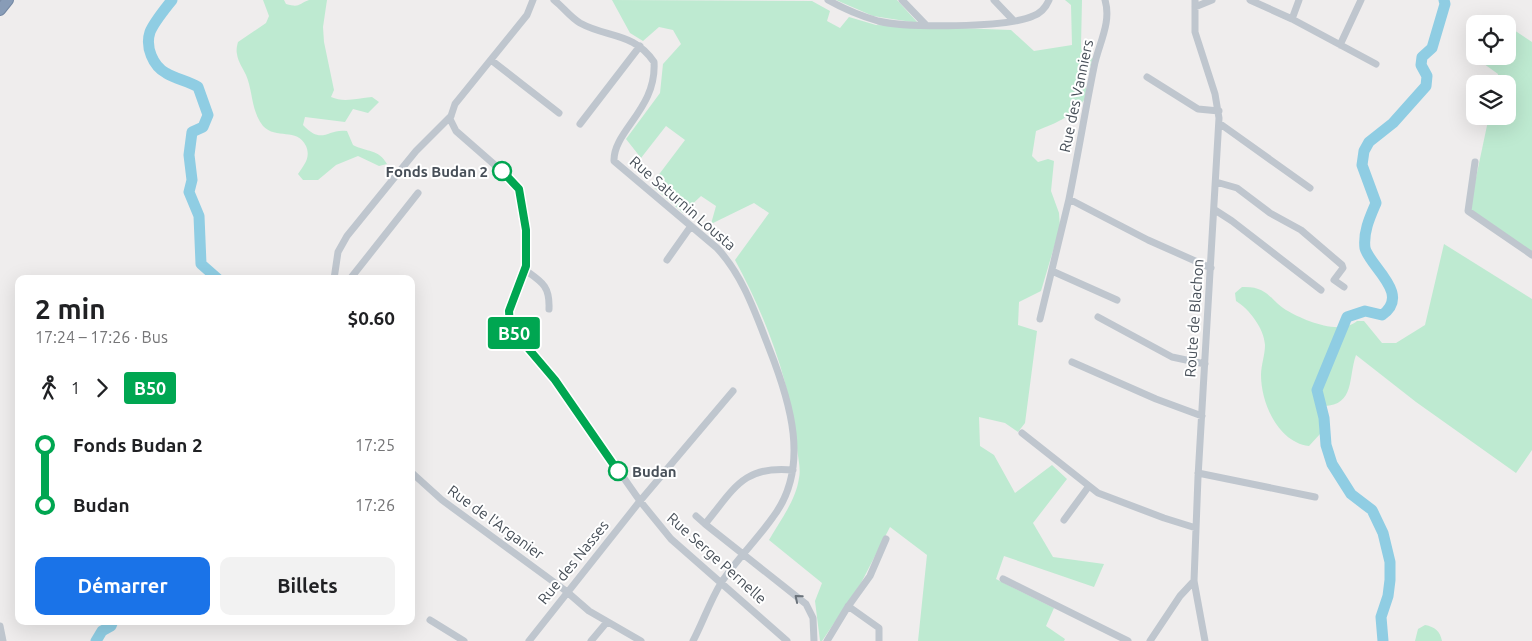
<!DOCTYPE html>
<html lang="fr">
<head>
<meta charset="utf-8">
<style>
  :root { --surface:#fff; --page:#f2f2f2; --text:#202124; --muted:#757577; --accent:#1a73e8 }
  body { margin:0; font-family:Ubuntu,sans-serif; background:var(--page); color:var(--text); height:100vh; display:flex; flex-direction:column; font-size:19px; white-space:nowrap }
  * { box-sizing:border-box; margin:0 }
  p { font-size:16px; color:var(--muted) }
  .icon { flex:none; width:28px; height:28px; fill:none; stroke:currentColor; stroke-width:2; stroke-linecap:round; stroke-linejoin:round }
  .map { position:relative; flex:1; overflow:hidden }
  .drawer { position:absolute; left:15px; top:275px; width:400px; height:350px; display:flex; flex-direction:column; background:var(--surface); border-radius:10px; box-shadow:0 5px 20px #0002 }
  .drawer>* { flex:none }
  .badge { padding:0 10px; border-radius:4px; font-size:18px; line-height:32px }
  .buttons { position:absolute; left:1466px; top:15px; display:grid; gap:10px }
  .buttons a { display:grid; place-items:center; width:50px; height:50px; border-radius:10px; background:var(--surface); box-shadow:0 5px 20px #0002; font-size:25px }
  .map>.badge { position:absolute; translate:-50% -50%; box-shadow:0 0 0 2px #fff }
  .legs { display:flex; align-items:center; gap:8px; height:55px; padding:0 20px; font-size:16px }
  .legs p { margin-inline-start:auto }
  .overview { display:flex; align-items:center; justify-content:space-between; height:85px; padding:0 20px }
  h1 { font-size:28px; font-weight:600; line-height:38px }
  .action { display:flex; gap:10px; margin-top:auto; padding:10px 20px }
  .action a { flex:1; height:58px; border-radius:10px; background:var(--accent); color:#fff; font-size:20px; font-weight:600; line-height:58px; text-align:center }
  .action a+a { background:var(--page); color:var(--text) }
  ul { padding:0 20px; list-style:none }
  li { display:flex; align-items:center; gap:18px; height:60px; font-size:19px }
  li i { display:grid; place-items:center; width:8px; height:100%; margin:0 6px; background:currentColor }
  li i::after { content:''; width:12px; height:12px; margin:-6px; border:4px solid; border-radius:50%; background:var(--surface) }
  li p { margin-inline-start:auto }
  li:first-child i { background:linear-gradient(#0000 50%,currentColor 0) }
  li:last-child i { background:linear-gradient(currentColor 50%,#0000 0) }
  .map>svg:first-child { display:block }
  .green { fill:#beead1 }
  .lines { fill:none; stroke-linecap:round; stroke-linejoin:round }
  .river { stroke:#8fcde3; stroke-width:11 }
  .highway-casing { stroke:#7488a3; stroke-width:12 }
  .minor { stroke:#bfc6ce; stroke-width:7 }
  .highway { stroke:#889cb7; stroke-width:10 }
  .oneway { stroke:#6b737b }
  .line-1-casing { stroke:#fff; stroke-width:11 }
  .line-1 { stroke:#00a651; stroke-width:8 }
  .stop-1-dot { fill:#fff; stroke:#00a651; stroke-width:2.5 }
  .labels { text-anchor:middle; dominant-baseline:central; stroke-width:4; stroke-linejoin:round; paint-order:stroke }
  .street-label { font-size:15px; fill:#474f58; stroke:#fff }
  .stop-label { font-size:15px; font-weight:bold; fill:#474f58; stroke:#fff; text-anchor:end }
</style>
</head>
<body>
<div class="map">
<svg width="1532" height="641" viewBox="0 0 1532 641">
  <rect width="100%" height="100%" fill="#efeded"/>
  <path class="green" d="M 263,0 L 284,0 L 286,4 C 300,8 298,4 309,0 C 314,0 322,0 327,0 L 323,27 L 324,42 L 334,90 L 331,97 C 344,103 358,98 372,97 L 379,102 L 368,113 L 353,109 L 345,122 L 305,117 L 303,125 C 323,146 327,128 347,131 L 353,145 C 366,152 379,149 387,164 L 379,166 L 358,156 L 336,165 L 318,180 L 303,180 L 298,174 C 304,165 311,158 306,146 C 297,127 276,140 263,126 C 251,111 253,91 246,75 C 243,68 238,62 237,54 C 236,50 237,46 238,42 L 266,23 L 269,16 Z
    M 612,0 L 812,1 L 830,11 L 827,21 L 840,28 L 849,17 L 876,25 L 1011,30 L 1034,51 L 1072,45 L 1071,5 L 1065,0 L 1082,0 L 1081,46 L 1084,59 L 1093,58 L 1085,81 L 1087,96 C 1071,118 1060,121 1036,131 L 1032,156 L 1038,162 L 1048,159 L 1054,161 L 1051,191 L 1059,213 L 1060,227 L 1041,291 L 1019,302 L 1018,325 L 1037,331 L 1025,423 L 1018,432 L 1005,423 L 979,417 L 980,446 L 994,455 L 1015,493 L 1052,465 L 1067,479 L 1033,523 L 1053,557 L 1104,564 L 1094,587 L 1004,556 L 996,579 L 1054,608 L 1046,626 L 1065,639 L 1064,641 L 918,641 L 927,555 L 890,527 L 861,583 L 822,641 L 820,641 L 815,601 L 822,583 L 769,540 C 780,521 796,500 799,478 C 801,469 798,458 797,448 C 791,383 766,317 735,260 L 769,213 L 754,203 L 711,224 L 716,206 L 701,196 L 683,213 L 651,185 L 685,140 L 666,126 L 641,158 L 626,139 L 660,93 L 663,64 L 681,44 L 673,30 L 659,27 L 643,41 L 630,33 Z
    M 836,0 L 897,0 L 918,23 L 873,16 Z
    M 1508,26 L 1532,42 L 1532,255 L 1471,211 L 1470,206 L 1489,116 L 1508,116 L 1508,84 L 1496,84 L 1498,74 L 1480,61 L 1481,56 L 1508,56 Z
    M 1444,244 L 1532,299 L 1532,450 L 1516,473 L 1416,402 L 1356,355 C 1348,378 1355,405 1324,406 L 1319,411 L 1320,434 L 1309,446 C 1278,442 1261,403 1261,375 C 1261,365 1265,355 1265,345 C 1264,328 1249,309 1236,301 L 1235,293 L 1242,287 C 1268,286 1269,299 1286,310 C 1303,320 1340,336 1357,321 L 1364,321 L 1382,343 L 1396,343 L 1425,325 Z
    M 1425,625 C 1435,627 1440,631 1442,641 L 1415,641 L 1418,629 Z"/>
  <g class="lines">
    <path class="river" d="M 172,0 C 165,9 154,22 150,32 C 145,47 153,66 166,73 C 176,79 188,81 198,87 L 208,115 L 203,127 L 192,132 L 189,155 L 192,180 L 189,192 L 199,216 L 201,264 L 218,279
      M 96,641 L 102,631 L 111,626 L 113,621
      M 1383,641 L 1381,617 L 1388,596 L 1390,580 L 1390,562 L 1383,533 L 1372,510 L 1351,494 L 1332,464 L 1326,445 L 1324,418 L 1317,390 L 1347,317 L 1365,311 L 1382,315 C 1412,294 1369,266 1365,248 C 1363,232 1370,217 1376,203 L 1362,165 L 1364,151 L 1369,142 L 1393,123 L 1426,86 L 1427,76 L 1421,65 L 1422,57 L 1432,48 L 1445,4 L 1444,0"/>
    <defs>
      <path id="highway" d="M 0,10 L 8,0"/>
    </defs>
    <use href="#highway" class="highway-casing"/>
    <path class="minor" d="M 533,0 L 527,15 L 455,104 L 450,119 L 456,131 L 512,180 L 521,194 L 526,230 L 526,259 L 525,270 L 509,311 L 512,330 L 555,380 L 640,501 L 671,539 L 787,641
      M 554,0 C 563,7 570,17 580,23 C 607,38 634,32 654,62 C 657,109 613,131 614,161 L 717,248 C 743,276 755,312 769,348 C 790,401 811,467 773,517 C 757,540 736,560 721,583 C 710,601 703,622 693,641
      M 828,0 C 844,9 861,16 878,21 C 906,28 1007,28 1033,16 C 1041,13 1046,7 1049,0
      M 902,0 L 926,25
      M 994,0 L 1014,21
      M 1105,0 C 1112,23 1098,45 1094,67 C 1085,111 1078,155 1069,199 L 1148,240 L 1211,268
      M 1195,0 L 1195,32 L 1215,94 L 1219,118 L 1198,477 L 1194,581 L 1205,641
      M 1250,0 L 1292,19 L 1376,64
      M 1195,7 L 1212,0
      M 1292,19 L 1299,0
      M 1340,45 L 1361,0
      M 491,60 L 559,113
      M 1147,77 L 1198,109 L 1219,111
      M 1219,123 L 1310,188
      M 580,124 L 640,46
      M 1475,162 L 1468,211 L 1532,255
      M 1216,182 L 1237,188 L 1270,213 L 1301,230 L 1342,265 L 1343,268 L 1334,280 L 1344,287
      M 1215,210 L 1232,221 L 1321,290
      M 667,260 L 691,226
      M 525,270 C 542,282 550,286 549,309
      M 1052,271 L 1117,300
      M 334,279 L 338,252 L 347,236 L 416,151 L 451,116
      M 350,279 L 418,193
      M 1098,317 L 1172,357 L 1205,364
      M 1040,319 L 1069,199
      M 1072,362 L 1156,399 L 1202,416
      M 1022,433 L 1098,493 L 1164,518 L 1196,528
      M 793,470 C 743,465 734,489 705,524 L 806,604 L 813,618 L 814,641
      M 411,472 L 442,500 L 566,591 L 589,611 L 641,641
      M 1198,473 L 1315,497
      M 696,516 L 705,524
      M 1064,520 L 1089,486
      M 1003,579 L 1128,641
      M 848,606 L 879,628 L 879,641
      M 430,620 L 464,641
      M 0,626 L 3,641
      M 529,641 L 640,501 L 733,391
      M 591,641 L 607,622
      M 827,641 L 847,608 L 870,576 L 886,539
      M 1150,641 L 1180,596 L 1194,581"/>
    <use href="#highway" class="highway"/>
  </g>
  <defs><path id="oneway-chevron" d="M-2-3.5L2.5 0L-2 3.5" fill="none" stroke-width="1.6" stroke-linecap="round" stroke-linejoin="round" transform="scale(1.25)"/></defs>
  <use class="oneway" href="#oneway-chevron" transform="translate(798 598) rotate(-140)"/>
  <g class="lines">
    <defs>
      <path id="line-1" d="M 502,171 L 519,189 L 526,230 L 526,266 L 509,311 L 510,327 L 555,380 L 618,471"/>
    </defs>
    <use href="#line-1" class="line-1-casing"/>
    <use href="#line-1" class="line-1"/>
  </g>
  <g class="stop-1-dot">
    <circle cx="502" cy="171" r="9"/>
    <circle cx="618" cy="471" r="9"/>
  </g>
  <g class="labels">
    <g class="street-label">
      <text transform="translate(1076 96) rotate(-78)">Rue des Vanniers</text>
      <text transform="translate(683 203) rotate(41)">Rue Saturnin Lousta</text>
      <text transform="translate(1194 318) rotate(-86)">Route de Blachon</text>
      <text transform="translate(496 522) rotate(36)">Rue de l'Arganier</text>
      <text transform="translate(717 558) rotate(42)">Rue Serge Pernelle</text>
      <text transform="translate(573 562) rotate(-51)">Rue des Nasses</text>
    </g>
    <g class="stop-label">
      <text x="488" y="171">Fonds Budan 2</text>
      <text x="632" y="471" text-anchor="start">Budan</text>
    </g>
  </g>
</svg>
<div class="buttons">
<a><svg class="icon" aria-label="locate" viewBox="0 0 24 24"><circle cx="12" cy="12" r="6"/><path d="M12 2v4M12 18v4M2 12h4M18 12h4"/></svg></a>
<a><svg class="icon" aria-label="layers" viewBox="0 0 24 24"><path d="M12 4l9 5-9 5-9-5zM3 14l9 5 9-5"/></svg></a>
</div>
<b class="badge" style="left:514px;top:333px;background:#00a651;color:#fff">B50</b>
<section class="drawer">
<div class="overview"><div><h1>2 min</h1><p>17:24 – 17:26 · Bus</p></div><b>$0.60</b></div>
<div class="legs"><svg class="icon" aria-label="walk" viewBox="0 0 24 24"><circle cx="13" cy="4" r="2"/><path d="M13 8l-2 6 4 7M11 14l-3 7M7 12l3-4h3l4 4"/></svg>1<svg class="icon" aria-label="forward" viewBox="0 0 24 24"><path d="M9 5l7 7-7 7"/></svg><b class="badge" style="background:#00a651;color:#fff">B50</b></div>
<ul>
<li><i style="color:#00a651"></i><b>Fonds Budan 2</b><p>17:25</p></li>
<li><i style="color:#00a651"></i><b>Budan</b><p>17:26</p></li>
</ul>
<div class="action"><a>Démarrer</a><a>Billets</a></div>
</section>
</div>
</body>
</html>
